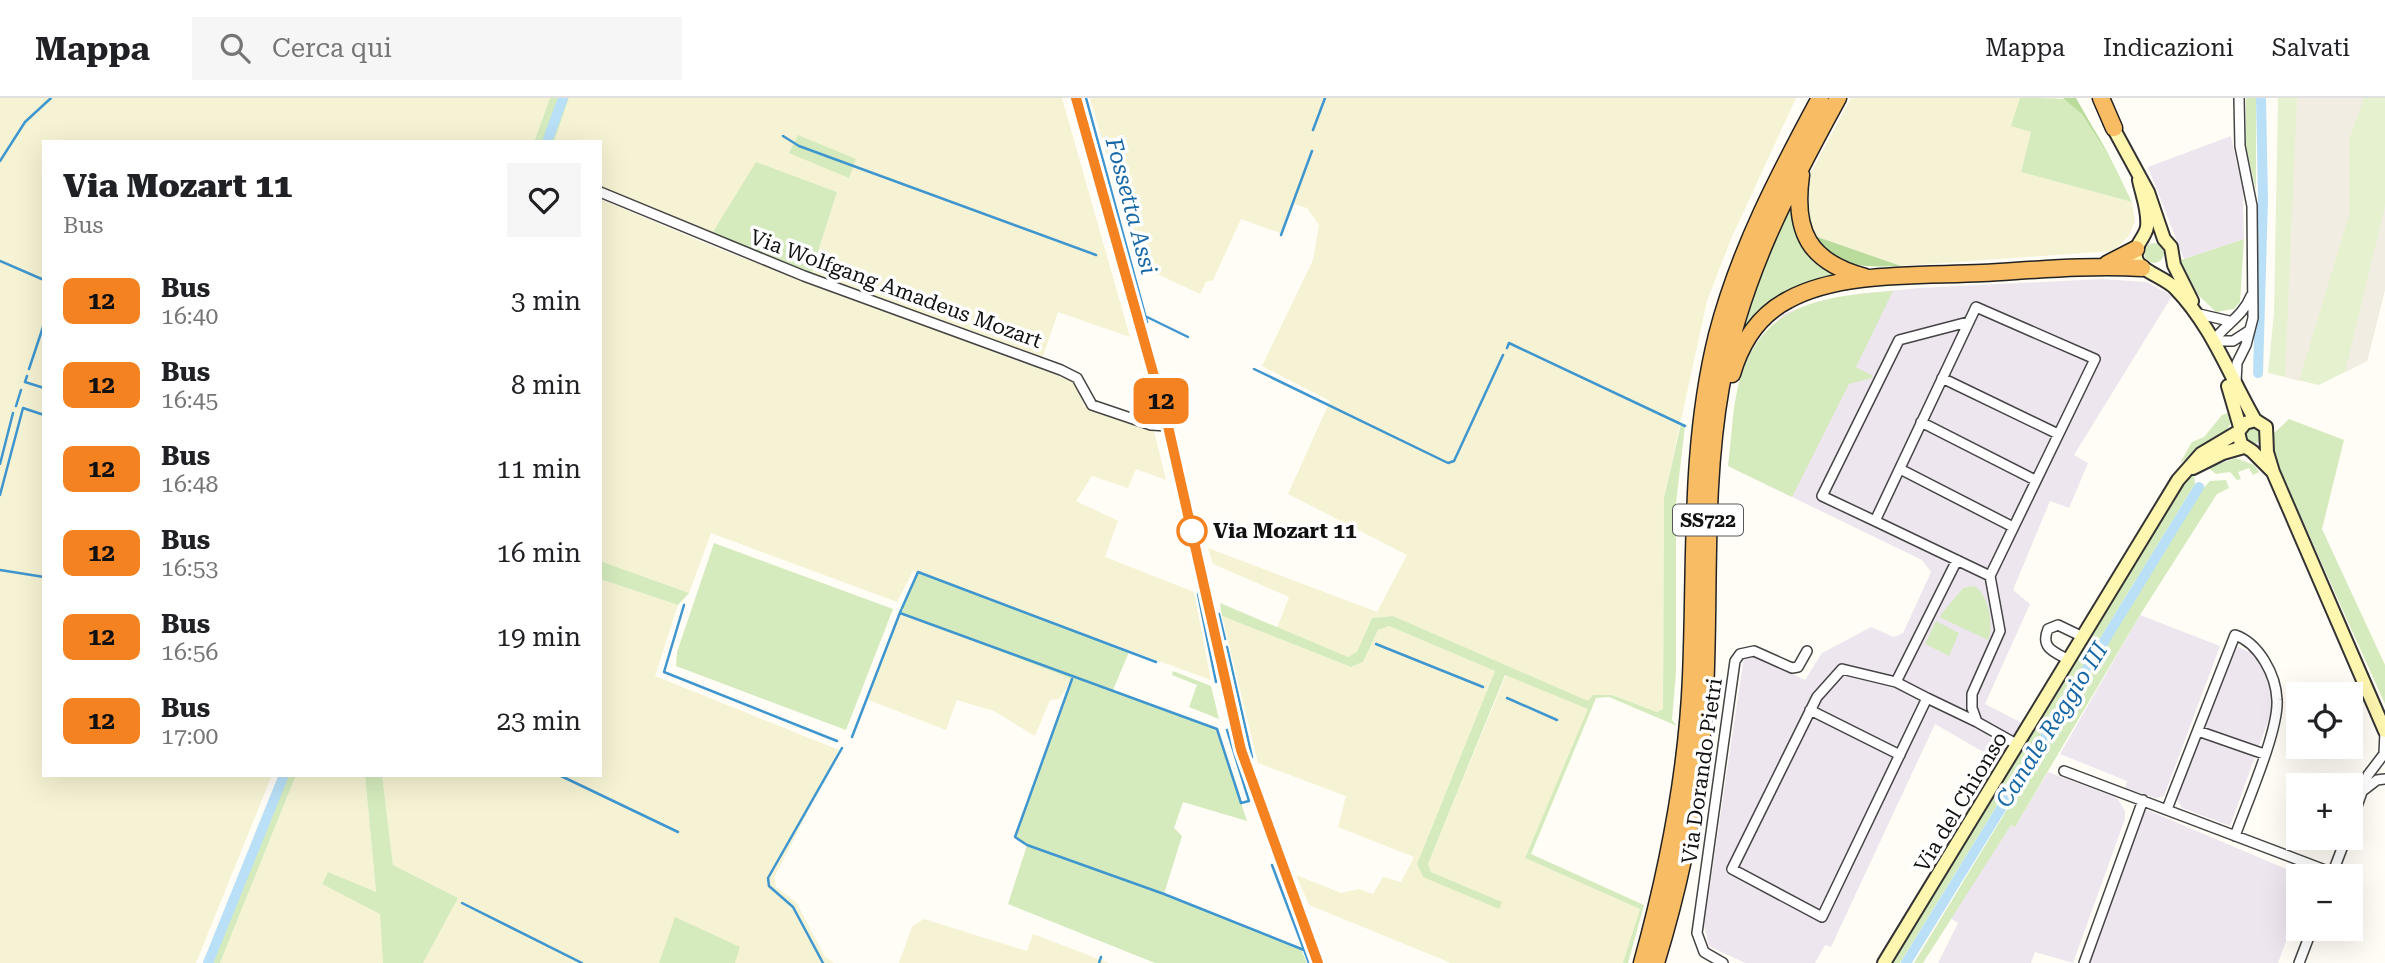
<!DOCTYPE html>
<html lang="it">
<head>
<meta charset="utf-8">
<style>
  :root { --surface:#fff; --page:#f6f6f6; --text:#202124; --muted:#757577; --line:#e0e0e0 }
  body { margin:0; font-family:"Roboto Serif",serif; background:var(--page); color:var(--text); height:100vh; display:flex; flex-direction:column; font-size:26px; white-space:nowrap }
  * { box-sizing:border-box; margin:0 }
  p { font-size:23px; color:var(--muted) }
  .icon { flex:none; width:38px; height:38px; fill:none; stroke:currentColor; stroke-width:2; stroke-linecap:round; stroke-linejoin:round }
  .map { position:relative; flex:1; overflow:hidden }
  .details { position:absolute; left:42px; top:42px; width:560px; height:637px; display:flex; flex-direction:column; background:var(--surface); border-radius:0px; box-shadow:0 7px 28px #0002 }
  .details>* { flex:none }
  .badge { padding:0 14px; border-radius:10px; font-size:24px; line-height:46px }
  .fabs { position:absolute; left:2286px; top:584px; display:grid; gap:14px }
  .fabs a { display:grid; place-items:center; width:77px; height:77px; border-radius:0px; background:var(--surface); box-shadow:0 7px 28px #0002; font-size:35px }
  .map>.badge { position:absolute; translate:-50% -50%; box-shadow:0 0 0 4px #fff }
  .round { display:grid; place-items:center; flex:none; width:74px; height:74px; border-radius:0px; background:var(--page) }
  .head { display:flex; align-items:center; justify-content:space-between; height:119px; padding:0 21px }
  h1 { font-size:33px; font-weight:800; line-height:52px }
  ul { padding:0; list-style:none }
  li { display:flex; align-items:center; gap:21px; height:84px; padding:0 21px }
  li div { flex:1 }
  li b { display:block; font-size:26px }
  li em { font-style:normal }
  li .badge { min-width:77px; font-weight:700; text-align:center }
  header { display:flex; align-items:center; gap:42px; box-sizing:border-box; height:98px; padding:0 35px; background:var(--surface); border-bottom:2px solid var(--line) }
  header strong { font-size:33px }
  nav { display:flex; gap:38px; margin-inline-start:auto; font-size:24px }
  .search { width:490px; height:63px; background:var(--page); display:flex; align-items:center; gap:18px; box-sizing:border-box; padding:0 24px; border-radius:0px; color:var(--muted); font-size:26px }
  .map>svg:first-child { display:block }
  .industrial { fill:#eee6ef }
  .farmland { fill:#f6f3d4 }
  .green { fill:#d5ebbd }
  .forest { fill:#b9dc9c }
  .pitch { fill:#e6f2cf }
  .plaza { fill:#f1ede2 }
  .lines { fill:none; stroke-linecap:round; stroke-linejoin:round }
  .stream { stroke:#3f96cf; stroke-width:2.5 }
  .canal { stroke:#b9e0f7; stroke-width:10 }
  .minor-casing { stroke:#444; stroke-width:12 }
  .tertiary-casing { stroke:#444; stroke-width:14 }
  .secondary-casing { stroke:#333; stroke-width:16 }
  .trunk-casing { stroke:#222; stroke-width:19 }
  .minor { stroke:#fff; stroke-width:9 }
  .tertiary { stroke:#fff; stroke-width:10 }
  .secondary { stroke:#fff6b0; stroke-width:12 }
  .trunk { stroke:#f7bc64; stroke-width:16 }
  .line-casing { stroke:#fff; stroke-width:16 }
  .line { stroke:#f58220; stroke-width:10 }
  .stop-dot { fill:#fff; stroke:#f58220; stroke-width:3.5 }
  .labels { text-anchor:middle; dominant-baseline:central; stroke-width:7; stroke-linejoin:round; paint-order:stroke }
  .shield { fill:#fff; stroke:#585858; stroke-width:2 }
  .shield-label { font-size:19px; font-weight:bold; fill:#111 }
  .street-label { font-size:21px; fill:#111; stroke:#fff }
  .stop-label { font-size:21px; font-weight:bold; fill:#111; stroke:#fff; text-anchor:start }
  .water-label { font-size:23px; font-style:italic; fill:#1768a6; stroke:#fff }
</style>
</head>
<body>
<header>
<strong>Mappa</strong>
<div class="search"><svg class="icon" aria-label="search" viewBox="0 0 24 24"><circle cx="10" cy="10" r="6"/><path d="M15 15l6 6"/></svg>Cerca qui</div>
<nav><a>Mappa</a><a>Indicazioni</a><a>Salvati</a></nav>
</header>
<div class="map">
<svg width="2385" height="865" viewBox="0 0 2385 865">
  <rect width="100%" height="100%" fill="#fffdf5"/>
  <path class="industrial" d="M 2231,38 L 2243,94 L 2244,141 L 2184,161 L 2148,69 Z
    M 2102,181 L 2147,184 L 2172,198 L 2074,357 L 2088,365 L 2069,410 L 2050,403 L 2013,492 L 2030,506 L 1985,606 L 2022,625 L 1999,663 L 1935,626 L 1831,849 L 1825,847 L 1815,865 L 1745,865 L 1709,848 L 1704,828 L 1744,558 L 1753,557 L 1805,582 L 1822,555 L 1871,529 L 1894,539 L 1903,535 L 1931,474 L 1922,462 L 1728,368 L 1741,278 L 1751,254 L 1783,216 L 1817,204 L 1857,196 L 1919,190 Z
    M 2140,517 L 2220,548 L 2164,698 L 2156,700 L 2125,690 L 2127,683 L 2060,656 Z
    M 2234,547 L 2258,558 L 2275,604 L 2230,728 L 2182,710 L 2177,701 Z
    M 2048,674 L 2112,698 L 2118,701 L 2125,713 L 2125,721 L 2073,865 L 2035,854 L 2031,865 L 1938,865 L 1958,825 L 1950,820 L 2011,727 L 2015,729 Z
    M 2145,711 L 2305,779 L 2298,779 L 2298,810 L 2278,865 L 2088,865 Z"/>
  <path class="farmland" d="M 0,0 L 550,0 L 534,44 L 44,44 L 44,677 L 272,677 L 196,865 L 0,865 Z
    M 569,0 L 1062,0 L 1130,239 L 1058,214 L 1042,261 L 811,176 L 837,94 L 756,65 L 711,137 L 600,89 L 600,44 L 554,44 Z
    M 1090,0 L 1796,0 L 1731,141 L 1707,203 L 1664,400 L 1663,611 L 1657,614 L 1612,597 L 1593,597 L 1589,604 L 1393,518 L 1372,520 L 1357,555 L 1348,559 L 1277,530 L 1289,499 L 1213,466 L 1208,450 L 1377,514 L 1407,457 L 1288,396 L 1330,303 L 1262,268 L 1313,162 L 1319,127 L 1307,110 L 1294,106 L 1280,135 L 1241,121 L 1213,182 L 1206,184 L 1200,196 L 1138,167 Z
    M 1851,0 L 2020,0 L 2012,28 L 2031,34 L 2021,74 L 2132,104 L 2135,124 L 2128,139 L 2113,153 L 1901,168 L 1812,137 L 1804,107 L 1807,82 Z
    M 600,101 L 722,152 L 1075,284 L 1084,308 L 1154,333 L 1166,382 L 1136,371 L 1128,390 L 1092,378 L 1076,403 L 1118,423 L 1105,459 L 1194,494 L 1211,582 L 913,473 L 897,504 L 711,435 L 689,495 L 600,463 Z
    M 600,481 L 678,507 L 655,578 L 839,652 L 774,780 L 776,789 L 796,804 L 825,859 L 835,865 L 423,865 L 458,800 L 393,767 L 382,677 L 600,677 Z
    M 900,515 L 1072,581 L 1059,601 L 1050,602 L 1035,638 L 994,613 L 957,602 L 946,632 L 866,601 Z
    M 1222,518 L 1351,569 L 1363,564 L 1378,532 L 1389,528 L 1495,573 L 1417,766 L 1423,779 L 1502,804 L 1431,774 L 1428,766 L 1506,577 L 1589,611 L 1525,760 L 1640,811 L 1624,865 L 1451,865 L 1309,807 L 1296,777 L 1341,795 L 1359,791 L 1373,796 L 1383,779 L 1401,784 L 1414,759 L 1338,729 L 1346,698 L 1258,665 Z
    M 296,677 L 365,677 L 376,795 L 328,774 L 322,786 L 380,815 L 384,865 L 220,865 Z
    M 924,821 L 1027,853 L 1033,836 L 1109,865 L 899,865 L 912,828 Z"/>
  <path class="green" d="M 550,0 L 569,0 L 554,44 L 534,44 Z
    M 2020,0 C 2032,0 2053,0 2064,1 C 2093,14 2118,77 2132,104 L 2021,74 L 2031,34 L 2011,28 Z
    M 2246,0 L 2256,0 L 2256,92 L 2246,49 Z
    M 798,37 L 856,61 L 849,80 L 789,55 Z
    M 756,64 L 837,94 L 811,176 L 1042,261 L 1038,270 L 600,99 L 600,89 L 711,137 Z
    M 1793,96 L 1793,120 L 1845,180 L 1743,234 L 1768,155 Z
    M 2244,141 L 2240,204 L 2234,211 L 2216,214 L 2192,191 L 2178,163 Z
    M2144 155a10 10 0 1 1 20 0a10 10 0 1 1-20 0Z
    M 1893,193 L 1856,269 L 1873,278 L 1872,280 L 1849,286 L 1792,399 L 1728,368 C 1732,339 1732,305 1741,278 C 1764,204 1827,198 1893,193 Z
    M 2231,314 L 2233,321 L 2225,335 L 2180,365 L 2192,344 L 2204,339 L 2222,317 Z
    M 2289,321 L 2344,342 L 2322,431 L 2385,567 L 2385,606 L 2274,359 L 2273,336 Z
    M 1681,326 L 1685,328 L 1676,405 L 1676,574 L 1672,622 L 1677,628 L 1609,599 L 1596,600 L 1531,756 L 1644,807 L 1628,865 L 1623,865 L 1640,811 L 1525,760 L 1588,611 L 1505,577 L 1428,766 L 1431,774 L 1502,804 L 1499,811 L 1423,779 L 1417,766 L 1495,573 L 1389,528 L 1378,532 L 1363,564 L 1351,569 L 1222,518 L 1220,505 L 1348,559 L 1357,554 L 1372,520 L 1393,518 L 1588,603 L 1593,597 L 1612,597 L 1657,614 L 1663,611 L 1664,400 Z
    M2244 337a9 9 0 1 1 18 0a9 9 0 1 1-18 0Z
    M 2236,360 L 2254,367 L 2259,374 L 2253,377 L 2249,370 L 2238,374 L 2241,381 L 2237,382 L 2230,374 L 2216,376 L 2208,370 Z
    M 2194,378 L 2195,386 L 1900,865 L 1889,865 L 2184,379 Z
    M 2226,382 L 2229,390 L 2217,396 L 2140,517 L 2015,729 L 2011,727 L 1923,865 L 1914,865 L 2199,395 L 2210,383 Z
    M 714,445 L 893,511 L 846,632 L 676,568 L 677,554 Z
    M 600,463 L 689,495 L 678,507 L 600,481 Z
    M 918,474 L 1129,554 L 1113,592 L 1217,631 L 1247,723 L 1183,704 L 1174,730 L 1182,738 L 1164,796 L 1301,851 L 1307,865 L 1155,865 L 1008,806 L 1027,747 L 1015,739 L 1072,581 L 900,515 Z
    M 1974,488 C 1989,496 1994,528 1988,542 L 1939,519 L 1963,490 Z
    M 1936,523 L 1959,535 L 1949,558 L 1925,546 Z
    M 1173,573 L 1211,588 L 1219,621 L 1189,609 L 1197,587 L 1172,577 Z
    M 287,677 L 296,677 L 220,865 L 212,865 Z
    M 365,677 L 382,677 L 393,767 L 458,800 L 423,865 L 383,865 L 380,816 L 322,786 L 328,774 L 376,794 Z
    M 675,819 L 740,849 L 735,865 L 659,865 Z"/>
  <path class="forest" d="M 2063,0 L 2076,0 L 2108,56 L 2082,16 Z
    M 1812,137 L 1901,168 C 1860,169 1839,171 1812,137 Z"/>
  <path class="pitch" d="M 2278,0 L 2385,0 L 2385,191 L 2367,263 L 2319,287 L 2268,275 L 2274,215 Z"/>
  <path class="plaza" d="M 2297,0 L 2364,0 L 2349,42 L 2349,117 L 2299,283 L 2285,279 Z
    M 2385,108 L 2385,191 L 2367,263 L 2345,274 Z"/>
  <g class="lines">
    <path class="stream" d="M 1086,0 L 1147,224
      M 1313,32 L 1325,0
      M 783,38 L 799,48 L 1096,157
      M 0,63 L 25,24 L 51,0
      M 1281,137 L 1312,53
      M 0,163 L 44,182
      M 1145,218 L 1188,239
      M 1507,250 L 1509,245 L 1685,328
      M 29,271 L 44,226
      M 1254,271 L 1448,365 L 1454,363 L 1503,257
      M 27,278 L 25,284 L 44,290
      M 16,308 L 21,292
      M 0,366 L 13,315
      M 0,397 L 23,310 L 44,317
      M 0,472 L 44,479
      M 1198,496 L 1216,584
      M 684,507 L 664,574 L 837,643
      M 902,510 L 918,474 L 1156,564
      M 900,515 L 1217,631 L 1241,705 L 1249,703 L 1227,632
      M 1219,516 L 1225,541
      M 1376,546 L 1483,589
      M 1227,549 L 1252,659
      M 1072,581 L 1015,739 L 1027,747 L 1164,796 L 1304,852
      M 1507,600 L 1557,622
      M 852,639 L 901,512
      M 559,677 L 678,734
      M 1272,767 L 1309,865
      M 462,805 L 582,865
      M 823,865 L 793,809 L 769,788 L 768,780 L 842,650
      M 1099,865 L 1101,859"/>
    <path class="canal" d="M 547,44 L 563,0
      M 2258,275 L 2263,101 L 2261,0
      M 208,865 L 284,677
      M 1906,865 L 2199,389"/>
    <defs>
      <path id="minor" d="M 600,94 L 804,178 L 1061,272 L 1077,280 L 1092,307 L 1151,327 L 1168,328
        M 2199,216 L 2229,223
        M 2213,243 C 2226,226 2243,218 2251,198
        M 2213,243 L 2233,243 L 2250,232
        M 1942,280 L 2058,336
        M 2236,284 L 2237,265 L 2246,247 L 2253,220 L 2252,108 L 2240,48 L 2239,0
        M 1921,324 L 2035,382
        M 1900,371 L 2013,429
        M 1875,423 L 1822,398 L 1899,242 L 1968,224
        M 1990,478 L 1875,423 L 1976,209 L 2095,261 L 1990,478 L 2000,533 L 1972,596 L 1972,610 L 1977,624 L 2018,647
        M 2069,562 C 2054,554 2040,550 2048,531 L 2058,527 L 2083,539
        M 1896,584 L 1927,600 L 1822,819 L 1732,771 L 1817,599 L 1842,571 L 1896,584 L 1957,462
        M 1927,600 L 1977,624
        M 1810,612 L 1900,657
        M 2198,633 L 2264,656
        M 2064,673 L 2333,775
        M 2364,692 L 2377,682 L 2385,681
        M 2167,711 L 2235,537 C 2259,545 2276,577 2277,602 C 2279,632 2246,707 2235,738
        M 2350,728 L 2368,677 L 2384,656 L 2385,633
        M 2331,779 L 2346,740
        M 1723,865 L 1704,854 L 1697,835 L 1735,563 L 1740,556 L 1754,553 L 1792,570 L 1798,569 L 1807,553
        M 2084,865 L 2143,702
        M 2299,865 L 2312,831"/>
      <path id="tertiary" d="M 1076,0 L 1168,328 L 1241,652 L 1318,865"/>
      <path id="secondary" d="M 2110,24 L 2148,94 L 2164,141 L 2171,149 L 2174,167 L 2192,203
        M 2139,82 C 2142,97 2149,113 2147,129 C 2145,141 2131,149 2137,163 C 2142,173 2165,180 2175,190 C 2212,228 2229,277 2255,322
        M 2228,288 L 2240,329
        M 2193,370 L 2223,355 L 2244,349
        M 2273,374 L 2252,353 L 2241,346 L 2238,334 L 2245,325 L 2255,322 L 2266,329 L 2267,354 L 2273,374 L 2385,633
        M 1884,865 L 2178,382 L 2201,356 L 2238,334"/>
      <path id="trunk" d="M 2101,0 L 2114,30
        M 1801,77 C 1793,134 1809,164 1865,179
        M 2107,166 L 2136,151
        M 1732,276 C 1741,245 1759,217 1788,202 C 1840,173 1924,178 1982,175 C 2036,172 2089,167 2142,170
        M 1642,865 C 1668,771 1687,677 1691,579 C 1696,464 1689,350 1717,237 C 1739,152 1779,76 1820,0
        M 1656,865 C 1683,777 1701,686 1705,594 C 1710,492 1703,389 1721,288 C 1741,180 1786,95 1838,0"/>
    </defs>
    <use href="#minor" class="minor-casing"/>
    <use href="#tertiary" class="tertiary-casing"/>
    <use href="#secondary" class="secondary-casing"/>
    <use href="#trunk" class="trunk-casing"/>
    <use href="#minor" class="minor"/>
    <use href="#tertiary" class="tertiary"/>
    <use href="#secondary" class="secondary"/>
    <use href="#trunk" class="trunk"/>
  </g>
  <g class="lines">
    <defs>
      <path id="line" d="M 1076,0 L 1168,328 L 1241,652 L 1318,865"/>
    </defs>
    <use href="#line" class="line-casing"/>
    <use href="#line" class="line"/>
  </g>
  <circle class="stop-dot" cx="1192" cy="433" r="14"/>
  <g class="labels">
    <rect class="shield" x="1673" y="406.5" width="70" height="31" rx="5"/>
    <g class="shield-label">
      <text x="1708" y="422">SS722</text>
    </g>
    <g class="street-label">
      <text transform="translate(896 191) rotate(20)">Via Wolfgang Amadeus Mozart</text>
      <text transform="translate(1702 673) rotate(-82)">Via Dorando Pietri</text>
      <text transform="translate(1961 704) rotate(-59)">Via del Chionso</text>
    </g>
    <g class="stop-label">
      <text x="1213" y="433">Via Mozart 11</text>
    </g>
    <g class="water-label">
      <text transform="translate(1131 108) rotate(75)">Fossetta Assi</text>
      <text transform="translate(2052 627) rotate(-58)">Canale Reggio III</text>
    </g>
  </g>
</svg>
<div class="fabs">
<a><svg class="icon" aria-label="locate" viewBox="0 0 24 24"><circle cx="12" cy="12" r="6"/><path d="M12 2v4M12 18v4M2 12h4M18 12h4"/></svg></a>
<a>+</a>
<a>−</a>
</div>
<b class="badge" style="left:1161px;top:303px;background:#f58220;color:#111">12</b>
<section class="details">
<div class="head"><div><h1>Via Mozart 11</h1><p>Bus</p></div><a class="round"><svg class="icon" aria-label="heart" viewBox="0 0 24 24"><path d="M12 20l-8-8c-3-5 5-10 8-4 3-6 11-1 8 4z"/></svg></a></div>
<ul>
<li><span class="badge" style="background:#f58220;color:#111">12</span><div><b>Bus</b><p>16:40</p></div><em>3 min</em></li>
<li><span class="badge" style="background:#f58220;color:#111">12</span><div><b>Bus</b><p>16:45</p></div><em>8 min</em></li>
<li><span class="badge" style="background:#f58220;color:#111">12</span><div><b>Bus</b><p>16:48</p></div><em>11 min</em></li>
<li><span class="badge" style="background:#f58220;color:#111">12</span><div><b>Bus</b><p>16:53</p></div><em>16 min</em></li>
<li><span class="badge" style="background:#f58220;color:#111">12</span><div><b>Bus</b><p>16:56</p></div><em>19 min</em></li>
<li><span class="badge" style="background:#f58220;color:#111">12</span><div><b>Bus</b><p>17:00</p></div><em>23 min</em></li>
</ul>
</section>
</div>
</body>
</html>
